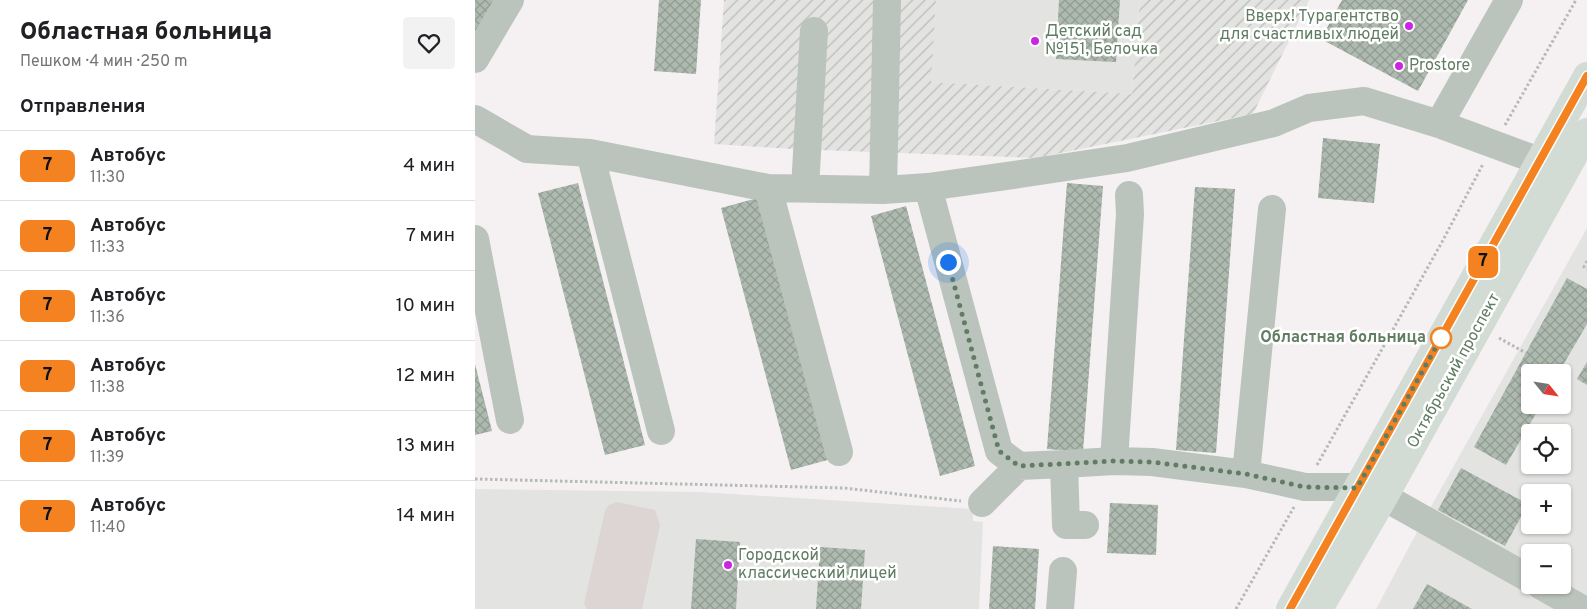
<!DOCTYPE html>
<html lang="ru">
<head>
<meta charset="utf-8">
<style>
  :root { --surface:#fff; --page:#f2f2f2; --text:#202124; --muted:#757577; --line:#e0e0e0 }
  body { margin:0; font-family:Overpass,sans-serif; background:var(--page); color:var(--text); height:100vh; display:flex; flex-direction:column; font-size:19px; white-space:nowrap }
  * { box-sizing:border-box; margin:0 }
  p { font-size:16px; color:var(--muted) }
  .icon { flex:none; width:28px; height:28px; fill:none; stroke:currentColor; stroke-width:2; stroke-linecap:round; stroke-linejoin:round }
  .map { position:relative; flex:1; overflow:hidden }
  .side { display:flex; flex-direction:column; background:var(--surface); width:475px }
  .side>* { flex:none }
  .badge { padding:0 10px; border-radius:8px; font-size:18px; line-height:32px }
  .needle { width:32px; rotate:120deg }
  .fabs { position:absolute; left:1046px; top:364px; display:grid; gap:10px }
  .fabs a { display:grid; place-items:center; width:50px; height:50px; border-radius:5px; background:var(--surface); box-shadow:0 1px 4px #0004; font-size:25px }
  .you { position:absolute; width:25px; height:25px; margin:-12px; border:4px solid #fff; border-radius:50%; background:#1a73e8; box-shadow:0 0 0 8px #1a73e833 }
  .map>.badge { position:absolute; translate:-50% -50%; box-shadow:0 0 0 2px #fff }
  h2 { padding:0 20px; font-size:19px; line-height:45px }
  .round { display:grid; place-items:center; flex:none; width:52px; height:52px; border-radius:5px; background:var(--page) }
  .head { display:flex; align-items:center; justify-content:space-between; height:85px; padding:0 20px }
  h1 { font-size:24px; font-weight:800; line-height:38px }
  ul { padding:0; list-style:none }
  li { display:flex; align-items:center; gap:15px; height:70px; padding:0 20px; border-top:1px solid var(--line) }
  li div { flex:1 }
  li b { display:block; font-size:19px }
  li em { font-style:normal }
  li .badge { min-width:55px; font-weight:700; text-align:center }
  main { display:flex; flex:1; min-height:0 }
  .map>svg:first-child { display:block }
  .built { fill:#e3e3e1; fill-rule:evenodd }
  .industrial { fill:url(#industrial-furrows) }
  .grass { fill:#dcd5d3 }
  .building { fill:url(#building-cross-hatch) }
  .lines { fill:none; stroke-linecap:round; stroke-linejoin:round }
  .path { stroke:#b4bab4; stroke-width:3; stroke-dasharray:2.5 2.5; stroke-linecap:butt }
  .minor { stroke:#bbc4bc; stroke-width:28 }
  .major { stroke:#d2dbd4; stroke-width:28 }
  .line-casing { stroke:#fff; stroke-width:11 }
  .line { stroke:#f58220; stroke-width:8 }
  .walk { stroke:#607d63; stroke-width:5; stroke-dasharray:0 9 }
  .poi-dot { fill:#cc24e3; stroke:#fff; stroke-width:2 }
  .stop-dot { fill:#fff; stroke:#f58220; stroke-width:2.5 }
  .labels { text-anchor:middle; dominant-baseline:central; stroke-width:5; stroke-linejoin:round; paint-order:stroke }
  .poi-label { font-size:16px; fill:#607d63; stroke:#fff; text-anchor:start }
  .stop-label { font-size:16px; font-weight:bold; fill:#607d63; stroke:#fff; text-anchor:end }
  .street-label { font-size:16px; fill:#607d63; stroke:#fff }
</style>
</head>
<body>
<main>
<section class="side">
<div class="head"><div><h1>Областная больница</h1><p>Пешком · 4 мин · 250 m</p></div><a class="round"><svg class="icon" aria-label="heart" viewBox="0 0 24 24"><path d="M12 20l-8-8c-3-5 5-10 8-4 3-6 11-1 8 4z"/></svg></a></div>
<h2>Отправления</h2>
<ul>
<li><span class="badge" style="background:#f58220;color:#111">7</span><div><b>Автобус</b><p>11:30</p></div><em>4 мин</em></li>
<li><span class="badge" style="background:#f58220;color:#111">7</span><div><b>Автобус</b><p>11:33</p></div><em>7 мин</em></li>
<li><span class="badge" style="background:#f58220;color:#111">7</span><div><b>Автобус</b><p>11:36</p></div><em>10 мин</em></li>
<li><span class="badge" style="background:#f58220;color:#111">7</span><div><b>Автобус</b><p>11:38</p></div><em>12 мин</em></li>
<li><span class="badge" style="background:#f58220;color:#111">7</span><div><b>Автобус</b><p>11:39</p></div><em>13 мин</em></li>
<li><span class="badge" style="background:#f58220;color:#111">7</span><div><b>Автобус</b><p>11:40</p></div><em>14 мин</em></li>
</ul>
</section>
<div class="map">
<svg width="1112" height="609" viewBox="0 0 1112 609">
  <defs>
    <pattern id="industrial-furrows" width="10" height="10" patternUnits="userSpaceOnUse" patternTransform="scale(1.25)"><rect width="10" height="10" fill="#e3e3e1"/><path d="M-1 1l2-2M0 10L10 0M9 11l2-2" fill="none" stroke="#bbbdba"/></pattern>
    <pattern id="building-cross-hatch" width="8" height="8" patternUnits="userSpaceOnUse" patternTransform="scale(1.25)"><rect width="8" height="8" fill="#aebaaf"/><path d="M0 0l8 8M0 8l8-8" fill="none" stroke="#919c92"/></pattern>
  </defs>
  <rect width="100%" height="100%" fill="#f5f1f3"/>
  <path class="built" d="M 461,0 L 665,0 L 657,94 L 455,82 Z
    M 1112,228 L 1112,609 L 901,609 L 949,519 ZM 1055,372 L 1088,372 L 1088,405 L 1055,405 ZM 1055,432 L 1088,432 L 1088,465 L 1055,465 ZM 1055,492 L 1088,492 L 1088,525 L 1055,525 ZM 1055,552 L 1088,552 L 1088,585 L 1055,585 Z
    M 0,489 L 225,492 L 498,509 L 498,521 L 508,522 L 504,609 L 0,609 Z"/>
  <path class="industrial" d="M 249,0 L 461,0 L 456,82 L 657,94 L 665,0 L 834,0 L 778,114 L 561,158 L 316,149 L 239,144 Z"/>
  <path class="grass" d="M 142,502 L 180,510 L 185,525 L 167,609 L 112,609 L 109,604 L 130,511 L 134,505 Z"/>
  <path class="building" d="M 0,0 L 19,0 L 0,32 Z
    M 184,0 L 226,0 L 221,74 L 179,71 Z
    M 584,0 L 645,0 L 641,62 L 581,59 Z
    M 867,0 L 993,0 L 943,91 L 846,39 Z
    M 848,138 L 905,144 L 899,203 L 843,198 Z
    M 103,183 L 170,445 L 130,455 L 63,193 Z
    M 592,183 L 628,186 L 608,452 L 572,449 Z
    M 720,187 L 760,189 L 741,453 L 701,450 Z
    M 286,197 L 356,459 L 316,470 L 246,208 Z
    M 431,206 L 500,466 L 465,476 L 396,216 Z
    M 1092,278 L 1112,289 L 1112,324 L 1084,372 L 1055,372 L 1055,405 L 1066,405 L 1031,465 L 999,447 Z
    M 1112,362 L 1112,385 L 1102,379 Z
    M 0,364 L 17,431 L 0,435 Z
    M 986,468 L 1053,504 L 1030,546 L 963,510 Z
    M 635,503 L 683,505 L 681,555 L 632,553 Z
    M 221,539 L 265,542 L 261,609 L 216,609 Z
    M 518,546 L 564,549 L 560,609 L 514,609 Z
    M 345,547 L 390,550 L 386,609 L 341,609 Z
    M 952,584 L 997,609 L 938,609 Z"/>
  <g class="lines">
    <path class="path" d="M 1030,125 L 1101,0
      M 1112,261 L 1109,267 L 1112,269
      M 1024,338 L 1051,353
      M 842,465 L 967,242 L 1008,164
      M 0,479 L 369,488 L 486,501
      M 761,609 L 819,507"/>
    <path class="minor" d="M 0,59 L 35,0
      M 0,119 L 52,149 L 115,153 L 293,188 L 408,190 L 453,187 L 545,174 L 652,158 L 799,123 L 834,108 L 889,101 L 964,124 L 1064,161
      M 964,124 L 1034,0
      M 115,153 L 186,431
      M 453,187 L 524,451 L 544,466
      M 293,188 L 364,452
      M 330,188 L 339,31
      M 408,190 L 412,0
      M 0,239 L 35,420
      M 639,461 L 655,214 L 654,195
      M 771,474 L 797,209
      M 909,497 L 1055,579
      M 507,503 L 544,466 L 589,464
      M 610,525 L 591,525 L 589,464 L 639,461 L 677,462 L 771,474 L 830,487 L 882,487
      M 1065,585 L 1107,609
      M 585,609 L 588,571"/>
    <path class="major" d="M 815,609 L 1112,76
      M 844,609 L 909,497 L 1112,132"/>
  </g>
  <g class="lines">
    <defs>
      <path id="line" d="M 815,609 L 1112,76"/>
    </defs>
    <use href="#line" class="line-casing"/>
    <use href="#line" class="line"/>
    <path class="walk" d="M 473,262 L 524,451 L 544,466 L 640,461 L 677,462 L 771,474 L 830,487 L 882,488 L 966,338"/>
  </g>
  <g class="poi-dot">
    <circle cx="934" cy="26" r="5"/>
    <circle cx="560" cy="41" r="5"/>
    <circle cx="924" cy="66" r="5"/>
    <circle cx="253" cy="565" r="5"/>
  </g>
  <circle class="stop-dot" cx="966" cy="338" r="10"/>
  <g class="labels">
    <g class="poi-label">
      <text x="924" y="17" text-anchor="end">Вверх! Турагентство<tspan x="924" dy="18">для счастливых людей</tspan></text>
      <text x="570" y="32">Детский сад<tspan x="570" dy="18">№151, Белочка</tspan></text>
      <text x="934" y="66">Prostore</text>
      <text x="263" y="556">Городской<tspan x="263" dy="18">классический лицей</tspan></text>
    </g>
    <g class="stop-label">
      <text x="951" y="338">Областная больница</text>
    </g>
    <g class="street-label">
      <text transform="translate(979 371) rotate(-61)">Октябрьский проспект</text>
    </g>
  </g>
</svg>
<div class="fabs">
<a><svg class="needle" viewBox="-14 -14 28 28"><path d="M0-13l5 13h-10z" fill="#e53935"/><path d="M0 13l5-13h-10z" fill="#757577"/></svg></a>
<a><svg class="icon" aria-label="locate" viewBox="0 0 24 24"><circle cx="12" cy="12" r="6"/><path d="M12 2v4M12 18v4M2 12h4M18 12h4"/></svg></a>
<a>+</a>
<a>−</a>
</div>
<div class="you" style="left:473px;top:262px"></div>
<b class="badge" style="left:1008px;top:262px;background:#f58220;color:#111">7</b>
</div>
</main>
</body>
</html>
